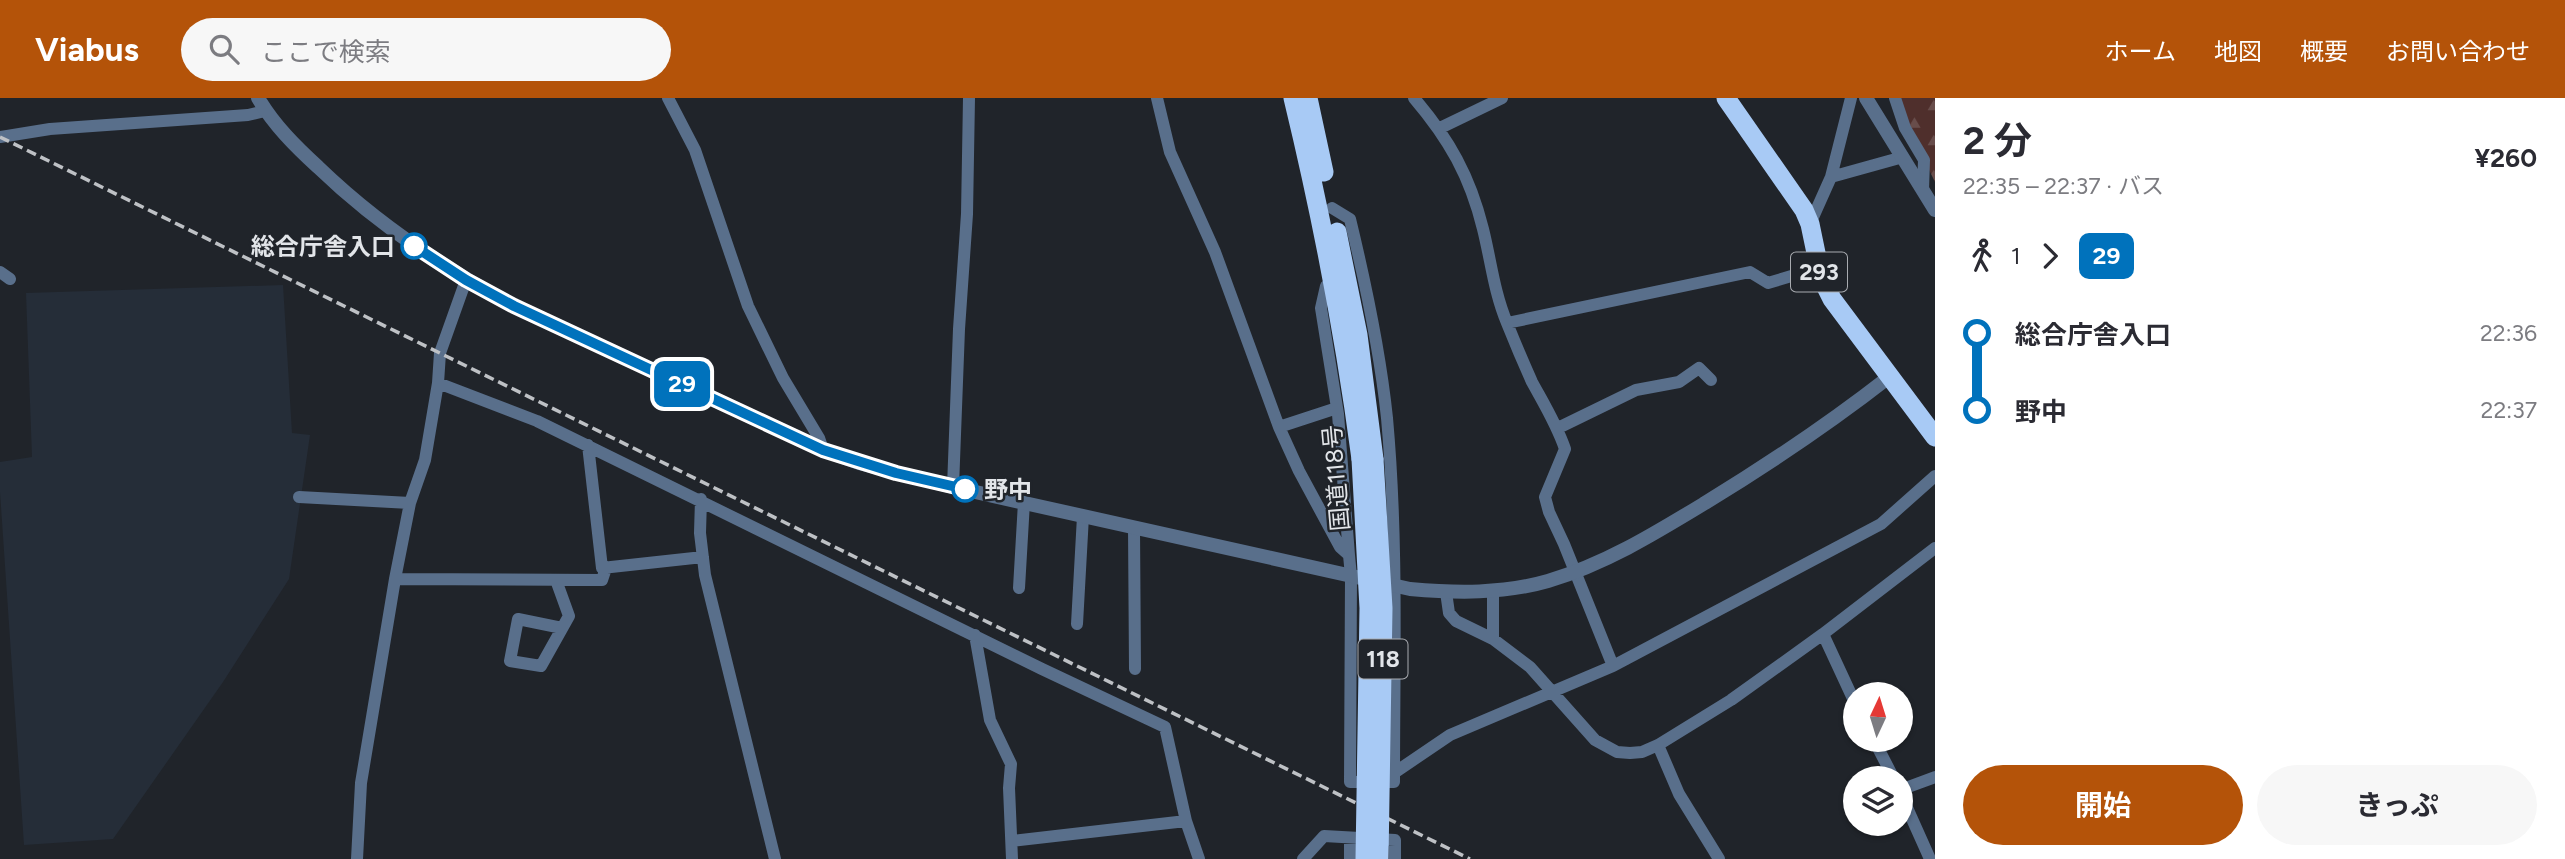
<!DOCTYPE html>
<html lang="ja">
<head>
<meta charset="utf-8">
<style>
  :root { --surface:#fff; --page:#f7f7f7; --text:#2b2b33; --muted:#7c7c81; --accent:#b45309 }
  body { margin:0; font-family:Figtree,"Noto Sans JP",sans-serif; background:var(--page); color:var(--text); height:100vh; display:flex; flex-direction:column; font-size:26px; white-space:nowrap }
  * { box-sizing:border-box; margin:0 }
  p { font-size:23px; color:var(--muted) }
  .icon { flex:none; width:38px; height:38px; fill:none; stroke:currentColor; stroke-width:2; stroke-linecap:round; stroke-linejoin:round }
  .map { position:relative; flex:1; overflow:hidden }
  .details { display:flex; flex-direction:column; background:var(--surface); width:630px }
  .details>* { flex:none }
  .badge { padding:0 14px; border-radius:10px; font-size:24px; line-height:46px }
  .needle { width:46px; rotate:4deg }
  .buttons { position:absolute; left:1843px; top:584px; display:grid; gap:14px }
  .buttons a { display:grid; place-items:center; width:70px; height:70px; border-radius:50%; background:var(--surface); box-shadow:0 2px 5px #0004; font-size:35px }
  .map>.badge { position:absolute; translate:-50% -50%; box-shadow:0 0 0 4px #fff }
  .legs { display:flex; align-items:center; gap:10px; height:77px; padding:0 28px; font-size:23px }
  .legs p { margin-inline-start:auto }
  .headline { display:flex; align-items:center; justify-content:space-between; height:119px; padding:0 28px }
  h1 { font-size:38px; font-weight:700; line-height:52px }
  .action { display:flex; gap:14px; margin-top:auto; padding:14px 28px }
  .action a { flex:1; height:80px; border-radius:42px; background:var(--accent); color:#fff; font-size:28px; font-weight:700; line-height:80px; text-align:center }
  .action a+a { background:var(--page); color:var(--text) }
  ul { padding:0 28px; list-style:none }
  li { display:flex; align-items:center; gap:24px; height:77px; font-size:26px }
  li i { display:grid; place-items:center; width:10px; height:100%; margin:0 9px; background:currentColor }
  li i::after { content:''; width:18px; height:18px; margin:-9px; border:5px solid; border-radius:50%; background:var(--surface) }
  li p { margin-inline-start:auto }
  li:first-child i { background:linear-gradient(#0000 50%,currentColor 0) }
  li:last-child i { background:linear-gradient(currentColor 50%,#0000 0) }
  header { display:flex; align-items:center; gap:42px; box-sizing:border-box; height:98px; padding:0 35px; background:var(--accent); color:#fff }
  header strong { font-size:33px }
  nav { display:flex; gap:38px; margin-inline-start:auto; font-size:24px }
  .search { width:490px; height:63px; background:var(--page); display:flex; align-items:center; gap:18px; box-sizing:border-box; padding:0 24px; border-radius:38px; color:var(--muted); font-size:26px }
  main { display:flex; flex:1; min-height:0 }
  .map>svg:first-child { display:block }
  .built { fill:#252d38 }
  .forest { fill:url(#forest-firs) }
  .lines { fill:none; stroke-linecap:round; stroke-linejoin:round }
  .minor { stroke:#596f8b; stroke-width:12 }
  .tertiary { stroke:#596f8b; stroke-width:14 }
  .trunk { stroke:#a8caf5; stroke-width:19 }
  .rail { stroke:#bec1c5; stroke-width:3.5; stroke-dasharray:10 5; stroke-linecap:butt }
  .trunk-bridge { stroke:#a8caf5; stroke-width:19 }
  .line-1-casing { stroke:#fff; stroke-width:16 }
  .line-1 { stroke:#0072bc; stroke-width:10 }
  .stop-1-dot { fill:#fff; stroke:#0072bc; stroke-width:3.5 }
  .labels { text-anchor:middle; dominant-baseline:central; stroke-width:5; stroke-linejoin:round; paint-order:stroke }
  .shield { fill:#20242a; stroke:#a8abb0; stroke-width:2 }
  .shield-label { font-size:23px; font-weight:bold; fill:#e2e5e9 }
  .stop-label { font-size:24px; font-weight:bold; fill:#e2e5e9; stroke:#20242a; text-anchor:end }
  .street-label { font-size:24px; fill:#e2e5e9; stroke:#20242a }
</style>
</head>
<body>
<header>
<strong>Viabus</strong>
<div class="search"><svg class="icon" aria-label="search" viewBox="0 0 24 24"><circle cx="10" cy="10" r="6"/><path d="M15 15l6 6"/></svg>ここで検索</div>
<nav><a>ホーム</a><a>地図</a><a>概要</a><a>お問い合わせ</a></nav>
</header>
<main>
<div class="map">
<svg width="1935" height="761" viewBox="0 0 1935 761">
  <defs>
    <pattern id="forest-firs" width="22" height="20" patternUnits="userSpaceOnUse" patternTransform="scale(1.75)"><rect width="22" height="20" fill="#4f2f2c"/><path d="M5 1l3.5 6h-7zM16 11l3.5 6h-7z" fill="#684d4b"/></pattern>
  </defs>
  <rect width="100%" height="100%" fill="#20242a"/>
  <path class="built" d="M 283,187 L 292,335 L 310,337 L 289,481 L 223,584 L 113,741 L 24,747 L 0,394 L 0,364 L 32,359 L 26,195 Z"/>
  <path class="forest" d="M 1889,0 L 1935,0 L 1935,84 L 1903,19 Z"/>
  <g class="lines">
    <path class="minor" d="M 668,0 L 695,52 L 748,208 L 783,280 L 819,340 L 823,352
      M 1157,0 L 1170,54 L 1215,154 L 1279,329 L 1299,373 L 1340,449 L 1349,457 L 1351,478 L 1350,684 L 1394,684 C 1394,562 1398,442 1387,320 C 1380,253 1366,187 1350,121 L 1332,110
      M 1895,0 L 1905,30 L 1924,62 L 1923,92
      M 1440,30 L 1502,0
      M 0,39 L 50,31 L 248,17 L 265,13
      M 1831,79 L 1903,59
      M 1810,126 L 1831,79 L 1851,0
      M 0,174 L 10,181
      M 1333,185 L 1326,188 L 1321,210 L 1338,316 L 1349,457
      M 1507,225 L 1750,174 L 1768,185 L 1818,170
      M 438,285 L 537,323 L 1042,571 L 1165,629 L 1186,723 L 1199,761
      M 1279,329 L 1337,310
      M 1558,330 L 1636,292 L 1679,284 L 1699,270 L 1711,282
      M 588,347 L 602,470 L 703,459
      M 953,389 L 959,231 L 967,116 L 969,0
      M 299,399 L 410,405
      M 701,401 L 700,435 L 705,477 L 775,761
      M 1134,430 L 1135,571
      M 395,481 L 602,482 L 606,470
      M 556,482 L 569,518 L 541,568 L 510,563 L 518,521 L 562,530
      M 1019,490 L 1024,404
      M 1446,494 L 1449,515 L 1456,523 L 1493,541 L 1530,569 L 1595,642 L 1617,654 L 1630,655 L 1642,654 L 1658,647 L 1731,602 L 1823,536 L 1935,450
      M 1077,526 L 1083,418
      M 1823,536 L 1855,605
      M 975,537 L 990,622 L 1011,666 L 1009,690 L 1012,761
      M 1493,541 L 1493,493
      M 1613,568 L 1881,426 L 1935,378
      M 1874,642 L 1894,681
      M 1658,647 L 1679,696 L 1719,761
      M 1394,675 L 1450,637 L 1613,568 L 1564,446 L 1549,414 L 1545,399 L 1565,351 C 1557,327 1544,306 1532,284 C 1523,264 1515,245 1507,225 C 1494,194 1491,163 1483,131 C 1470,78 1449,41 1414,0
      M 1900,692 L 1935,679
      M 1900,694 L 1930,761
      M 1012,743 L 1186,723
      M 357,761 L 361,685 L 395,481 L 410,405 L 425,362 L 438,285 L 440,255 L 466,182
      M 1303,761 L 1324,738 L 1395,742 L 1395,761
      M 1350,761 L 1350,740"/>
    <path class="tertiary" d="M 258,0 C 274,27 295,48 318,69 C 376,125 443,170 514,208 L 823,352 L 859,365 L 953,389 L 1410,491 C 1456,495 1503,496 1548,483 C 1605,466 1654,436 1705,405 C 1769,366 1830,325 1889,279
      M 1866,0 L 1935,112"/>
    <path class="trunk" d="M 1293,0 C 1322,120 1345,239 1361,361
      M 1308,0 L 1324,74
      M 1726,0 L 1804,112 L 1810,126 L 1821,179 L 1832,201 L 1935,339
      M 1337,134 L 1358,237 L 1374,361"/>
    <path class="rail" d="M 0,39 L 1470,761"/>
    <path class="trunk-bridge" d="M 1361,361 L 1369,510 L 1365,761
      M 1374,361 L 1383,510 L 1379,761"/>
  </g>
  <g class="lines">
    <defs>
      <path id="line-1" d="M 414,148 L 466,182 L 514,208 L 823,352 L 896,375 L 965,391"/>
    </defs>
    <use href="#line-1" class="line-1-casing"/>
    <use href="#line-1" class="line-1"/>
  </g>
  <g class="stop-1-dot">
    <circle cx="414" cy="148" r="12"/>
    <circle cx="965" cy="391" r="12"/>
  </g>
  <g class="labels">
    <g class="shield">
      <rect x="1791" y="154.5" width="56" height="39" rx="5"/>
      <rect x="1358.5" y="541.5" width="49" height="39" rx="5"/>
    </g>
    <g class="shield-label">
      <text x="1819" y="174">293</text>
      <text x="1383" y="561">118</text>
    </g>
    <g class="stop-label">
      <text x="395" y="148">総合庁舎入口</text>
      <text x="984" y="391" text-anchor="start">野中</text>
    </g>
    <g class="street-label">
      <text transform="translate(1336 380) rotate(-95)">国道118号</text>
    </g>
  </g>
</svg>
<div class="buttons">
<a><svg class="needle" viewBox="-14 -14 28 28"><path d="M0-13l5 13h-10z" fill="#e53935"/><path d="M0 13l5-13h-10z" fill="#7c7c81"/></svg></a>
<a><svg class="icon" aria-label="layers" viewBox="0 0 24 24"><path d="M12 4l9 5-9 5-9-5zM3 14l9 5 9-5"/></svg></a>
</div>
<b class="badge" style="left:682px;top:286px;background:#0072bc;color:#fff">29</b>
</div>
<section class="details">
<div class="headline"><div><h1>2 分</h1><p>22:35 – 22:37 · バス</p></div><b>¥260</b></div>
<div class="legs"><svg class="icon" aria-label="walk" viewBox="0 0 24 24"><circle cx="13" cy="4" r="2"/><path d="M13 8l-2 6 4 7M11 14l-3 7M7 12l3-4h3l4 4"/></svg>1<svg class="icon" aria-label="forward" viewBox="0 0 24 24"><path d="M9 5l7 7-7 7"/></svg><b class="badge" style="background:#0072bc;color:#fff">29</b></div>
<ul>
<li><i style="color:#0072bc"></i><b>総合庁舎入口</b><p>22:36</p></li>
<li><i style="color:#0072bc"></i><b>野中</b><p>22:37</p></li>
</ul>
<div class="action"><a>開始</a><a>きっぷ</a></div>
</section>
</main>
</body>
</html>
